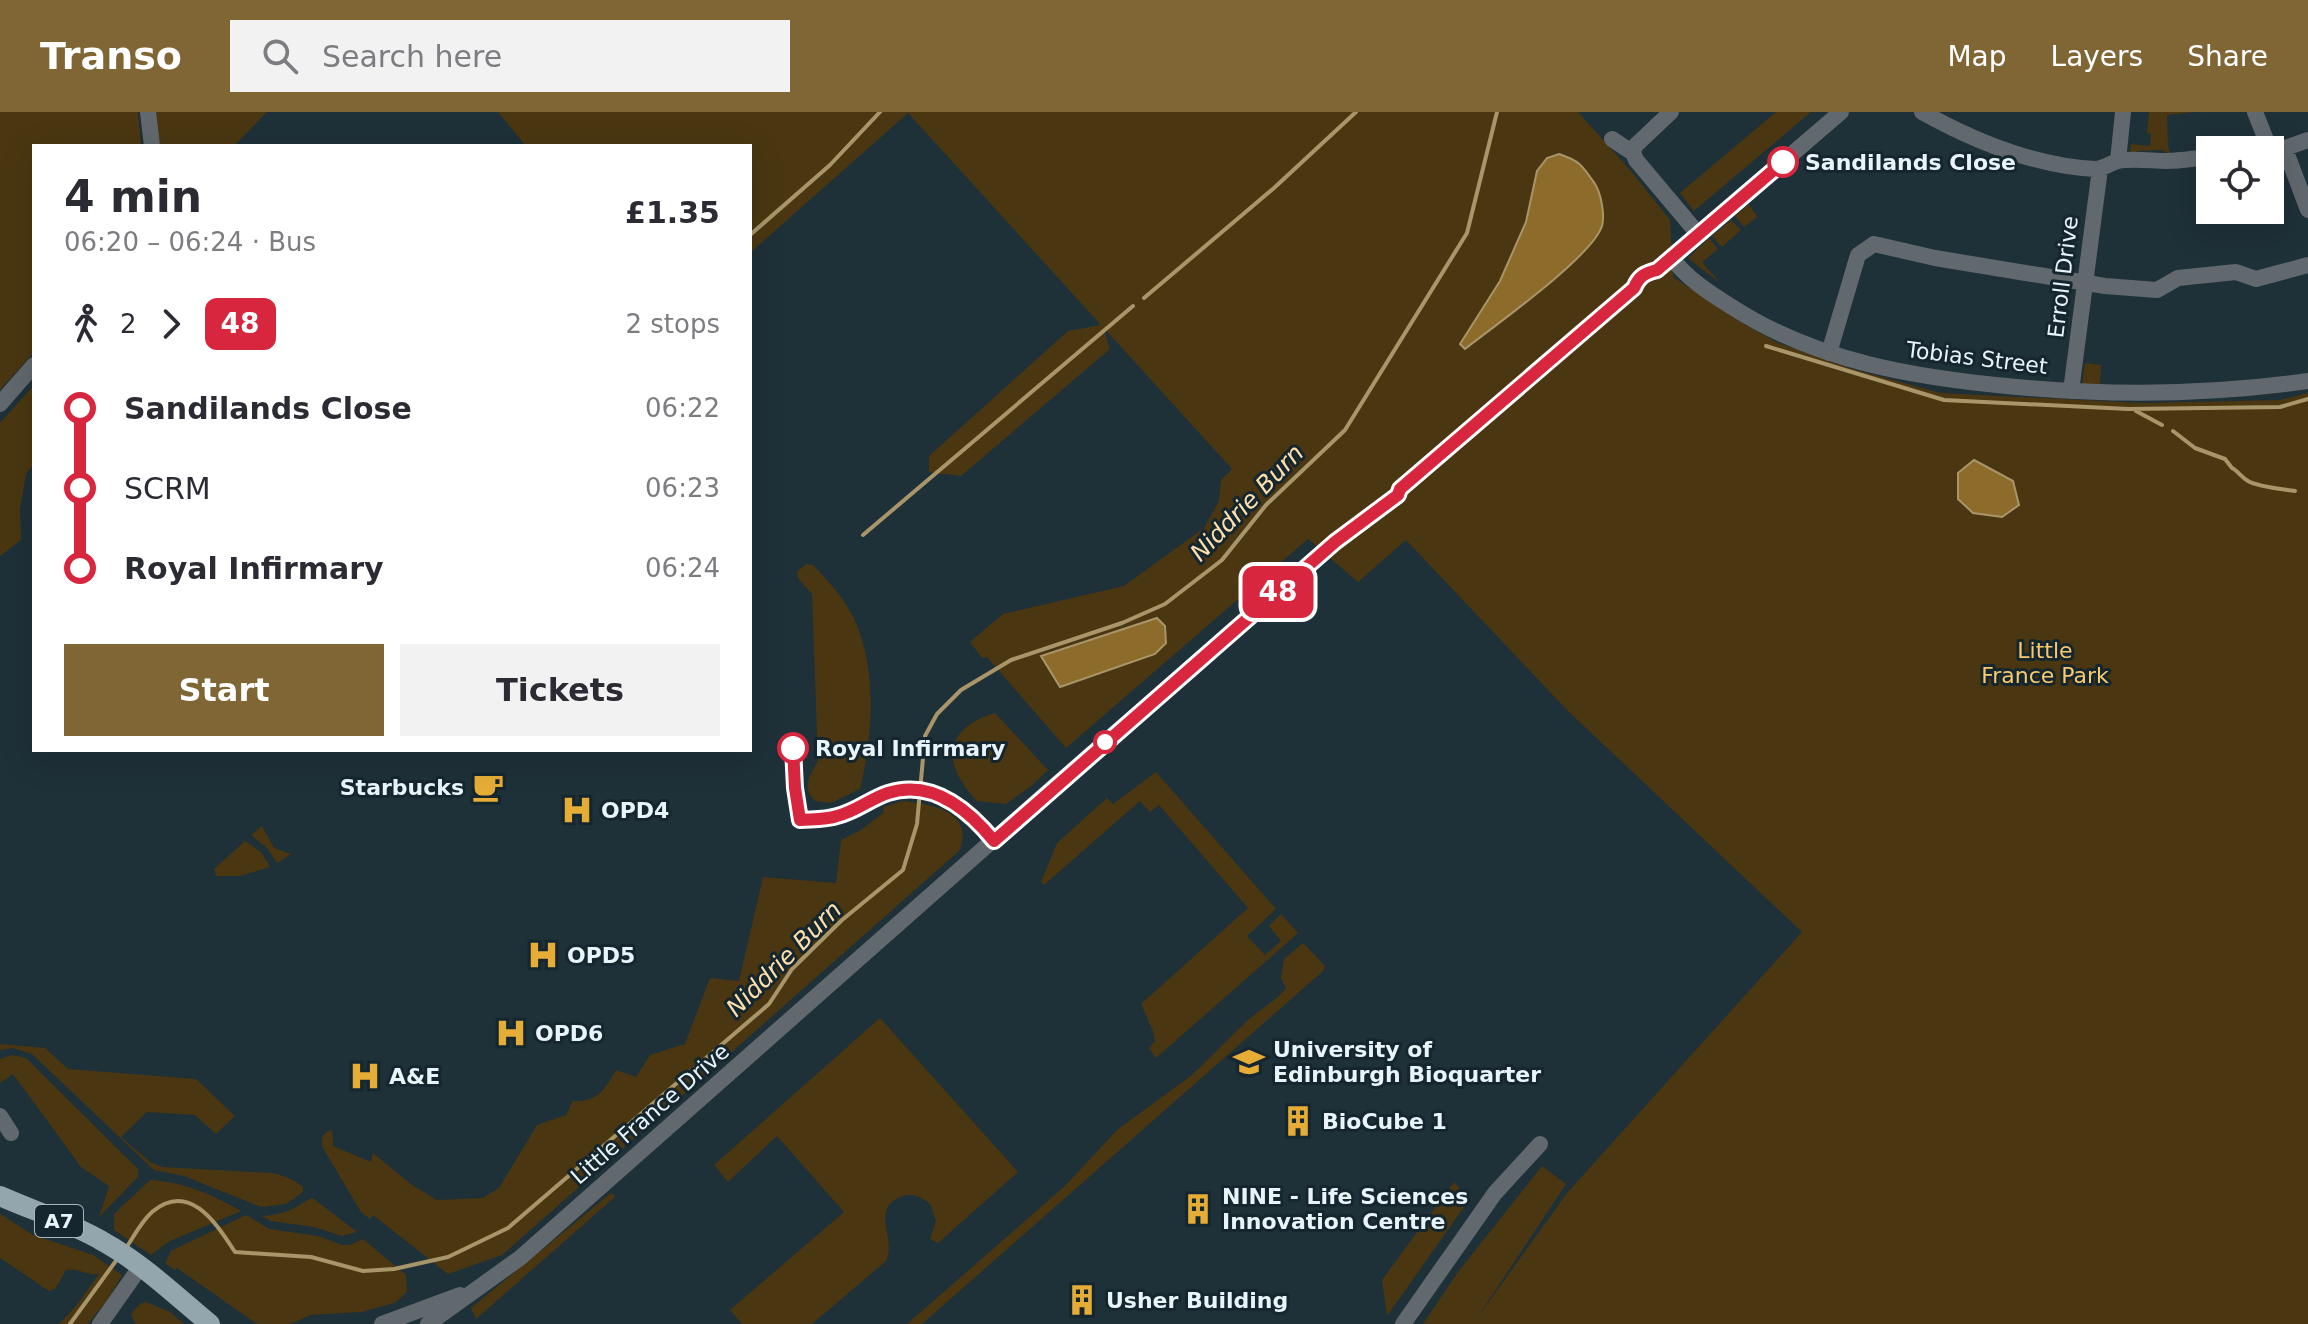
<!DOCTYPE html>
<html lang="en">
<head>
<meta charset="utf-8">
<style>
  :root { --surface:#fff; --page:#f2f2f3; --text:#2b2b33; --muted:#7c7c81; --accent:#7f6634 }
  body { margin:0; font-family:"DejaVu Sans",sans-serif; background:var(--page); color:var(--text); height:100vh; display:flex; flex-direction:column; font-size:30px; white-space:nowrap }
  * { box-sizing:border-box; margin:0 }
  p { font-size:26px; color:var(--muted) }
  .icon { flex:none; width:44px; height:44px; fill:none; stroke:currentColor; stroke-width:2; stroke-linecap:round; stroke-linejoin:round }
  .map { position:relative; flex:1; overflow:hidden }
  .side { position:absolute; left:32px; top:32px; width:720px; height:608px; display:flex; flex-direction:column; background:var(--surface); border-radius:0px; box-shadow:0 8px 32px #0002 }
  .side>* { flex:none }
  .badge { padding:0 16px; border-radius:12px; font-size:28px; line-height:52px }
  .controls { position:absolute; left:2196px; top:24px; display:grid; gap:16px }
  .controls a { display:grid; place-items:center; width:88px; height:88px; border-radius:0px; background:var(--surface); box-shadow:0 8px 32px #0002; font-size:40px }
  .map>.badge { position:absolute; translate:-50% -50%; box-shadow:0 0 0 4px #fff }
  .legs { display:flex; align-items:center; gap:12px; height:88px; padding:0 32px; font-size:26px }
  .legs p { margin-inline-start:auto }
  .headline { display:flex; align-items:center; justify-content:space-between; height:136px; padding:0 32px }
  h1 { font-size:44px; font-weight:700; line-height:60px }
  .cta { display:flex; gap:16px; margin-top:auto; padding:16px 32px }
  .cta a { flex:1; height:92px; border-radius:0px; background:var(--accent); color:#fff; font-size:32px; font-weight:700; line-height:92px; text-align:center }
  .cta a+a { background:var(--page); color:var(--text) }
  ul { padding:0 32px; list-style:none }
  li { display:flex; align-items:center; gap:28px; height:80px; font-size:30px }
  li i { display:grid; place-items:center; width:12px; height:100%; margin:0 10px; background:currentColor }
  li i::after { content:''; width:20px; height:20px; margin:-10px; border:6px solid; border-radius:50%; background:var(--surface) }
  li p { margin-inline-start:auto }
  li:first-child i { background:linear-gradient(#0000 50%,currentColor 0) }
  li:last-child i { background:linear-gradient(currentColor 50%,#0000 0) }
  header { display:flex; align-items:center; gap:48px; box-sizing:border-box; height:112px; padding:0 40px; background:var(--accent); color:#fff }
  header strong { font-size:38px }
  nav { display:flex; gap:44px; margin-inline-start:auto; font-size:28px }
  .search { width:560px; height:72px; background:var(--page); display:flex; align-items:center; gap:20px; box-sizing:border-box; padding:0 28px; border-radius:0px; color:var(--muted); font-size:30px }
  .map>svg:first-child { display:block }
  .green { fill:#4a3711 }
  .water { fill:#8d6c2b; stroke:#a89569; stroke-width:2 }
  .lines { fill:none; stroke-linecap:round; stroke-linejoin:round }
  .stream { stroke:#a89569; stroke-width:4 }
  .minor { stroke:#61696e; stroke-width:16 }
  .major { stroke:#93a5ad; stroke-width:20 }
  .line-1-casing { stroke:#fff; stroke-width:18 }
  .line-1 { stroke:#d7263d; stroke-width:12 }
  .stop-1-dot { fill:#fff; stroke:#d7263d; stroke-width:4 }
  .labels { text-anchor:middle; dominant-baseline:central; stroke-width:6; stroke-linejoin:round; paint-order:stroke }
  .shield { fill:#15262e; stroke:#a9b6bc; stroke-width:2 }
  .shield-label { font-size:20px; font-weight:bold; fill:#e8f4f9 }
  .stop-label { font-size:22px; font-weight:bold; fill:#e8f4f9; stroke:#15262e; text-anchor:start }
  .street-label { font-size:22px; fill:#e8f4f9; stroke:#15262e }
  .park-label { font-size:22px; fill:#f9c96e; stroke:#15262e }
  .poi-label { font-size:22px; font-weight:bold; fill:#e8f4f9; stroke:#15262e; text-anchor:start }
  .water-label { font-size:24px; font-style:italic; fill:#fde0ad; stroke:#15262e }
</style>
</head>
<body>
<header>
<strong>Transo</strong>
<div class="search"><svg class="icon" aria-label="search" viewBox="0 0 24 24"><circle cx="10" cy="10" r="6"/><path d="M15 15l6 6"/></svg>Search here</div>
<nav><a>Map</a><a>Layers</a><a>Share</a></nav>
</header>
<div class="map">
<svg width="2308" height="1212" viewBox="0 0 2308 1212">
  <rect width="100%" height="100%" fill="#1e3038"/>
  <path class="green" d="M 0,0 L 138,0 L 141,34 L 34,34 L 34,240 L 0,278 Z
    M 154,0 L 267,0 L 234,34 L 158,34 Z
    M 498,0 L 1578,0 L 1631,59 L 1670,108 L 1673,165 L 1744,212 L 1776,230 L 1849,256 L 1941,281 L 2142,291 L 2280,288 L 2308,281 L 2308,1212 L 1423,1212 L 1458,1160 L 1542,1054 L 1566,1072 L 1475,1209 L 1567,1081 L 1802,820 L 1567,598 L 1406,428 L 1358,470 L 1308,427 L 1066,636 L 987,545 L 982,546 L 970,530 L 1003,502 L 1124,474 L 1204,416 L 1219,389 L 1221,368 L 1232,357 L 1103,215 L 1110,237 L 961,364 L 929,360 L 929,344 L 1068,219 L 1101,213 L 908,1 L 750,141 L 750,34 L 526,34 Z
    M 1776,0 L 1811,0 L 1694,99 L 1680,81 Z
    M 2149,0 L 2195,0 L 2167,3 L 2168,35 L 2171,43 L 2162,38 L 2137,39 L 2133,44 L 2130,40 L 2131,32 L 2150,34 L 2151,22 L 2147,21 Z
    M 1749,92 L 1757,105 L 1744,115 L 1735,104 Z
    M 1731,108 L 1741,118 L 1722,135 L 1712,124 Z
    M 1709,126 L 1718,137 L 1702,150 L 1720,171 L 1688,146 Z
    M 2085,251 L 2101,253 L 2100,274 L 2082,273 Z
    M 34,273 L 34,352 L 26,362 L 20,397 L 21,428 L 0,444 L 0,311 Z
    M 806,452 L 813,453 C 824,465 836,477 845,491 C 879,542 874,620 860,677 L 831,691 L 815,689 C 801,675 810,663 818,649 L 812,482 L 798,466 L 797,460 Z
    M 995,601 L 1048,658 L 1031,674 L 1006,692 L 977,689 C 942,653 942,617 995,601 Z
    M 1156,660 L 1276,797 L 1247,824 L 1265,843 L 1281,829 L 1269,814 L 1281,802 L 1298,821 L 1156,946 L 1149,936 L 1155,929 L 1153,919 L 1141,892 L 1248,796 L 1159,693 L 1150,700 L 1140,689 L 1044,773 L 1041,770 L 1057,731 L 1107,686 L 1113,692 Z
    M 903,689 C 931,692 976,700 959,739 L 502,1143 L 448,1162 L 373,1103 L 370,1107 L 361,1100 L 323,1036 C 320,1027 323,1020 332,1018 L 333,1034 L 371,1050 L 373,1041 L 412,1073 L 437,1088 L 483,1086 L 499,1076 L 537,1013 L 566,1003 L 573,989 C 597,991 605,977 616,958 L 636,965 L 650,943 L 685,932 L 710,866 L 739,869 L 763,765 L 836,771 L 841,728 L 861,718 L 883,701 L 884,695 Z
    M 262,714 L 274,736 L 291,742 L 277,751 L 267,736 L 251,723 Z
    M 245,729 L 261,740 L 270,755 L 240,764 L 216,764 L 214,757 Z
    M 1303,831 L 1325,854 L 1323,859 L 922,1212 L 907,1212 L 1066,1073 L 1117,1018 L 1192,963 L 1249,907 L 1278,885 L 1286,876 L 1281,866 L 1284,847 Z
    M 880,906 L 1018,1060 L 938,1131 L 930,1127 L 936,1109 L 930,1092 C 922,1085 912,1080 900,1085 C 870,1098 897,1127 886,1149 L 812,1212 L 742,1212 L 730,1198 L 844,1100 L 777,1024 L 728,1070 L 714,1053 Z
    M 0,932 L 45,936 L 68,957 L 196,967 L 235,1004 L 216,1022 L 195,1003 L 147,1000 L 121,1025 L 150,1050 L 162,1055 L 272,1061 C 284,1064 293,1067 303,1075 L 303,1080 L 286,1092 L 261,1095 L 184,1064 L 154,1058 L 32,942 L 13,936 L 0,938 Z
    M 12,943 L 26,946 L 138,1057 L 138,1065 L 99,1105 L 109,1074 L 81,1055 L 13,962 L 0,971 L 0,947 Z
    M 150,1068 C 184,1070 211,1082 241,1099 L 168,1130 L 151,1143 L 114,1118 L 114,1102 Z
    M 1454,1070 L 1469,1088 L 1387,1204 L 1382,1168 Z
    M 611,1081 L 616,1084 L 476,1207 L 471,1196 Z
    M 311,1086 L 314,1087 L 357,1120 L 342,1124 L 314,1115 L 271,1109 L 262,1104 C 286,1102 292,1098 311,1086 Z
    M 0,1102 L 33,1123 L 93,1143 L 122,1163 L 107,1188 L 88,1212 L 59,1212 L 76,1194 L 99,1162 C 87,1164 77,1155 66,1158 L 55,1177 L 49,1179 L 0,1146 Z
    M 246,1103 L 269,1117 L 318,1124 L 342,1133 L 350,1133 L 363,1127 L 406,1163 L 407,1180 L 395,1191 L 361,1200 L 311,1203 L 290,1212 L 257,1212 L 177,1156 L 175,1158 L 165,1151 L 171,1139 L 179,1135 Z
    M 146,1190 L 170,1200 L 184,1212 L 136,1212 L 131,1202 L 140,1192 Z"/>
  <path class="water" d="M 1559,42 C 1580,49 1582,53 1595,72 C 1601,81 1605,103 1602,114 C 1592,145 1494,214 1465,237 L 1460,232 L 1500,169 L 1526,110 L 1537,59 L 1547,46 Z
    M 1974,348 L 2013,369 L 2019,393 L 2002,405 L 1973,401 L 1958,387 L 1958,361 Z
    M 1157,506 L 1165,514 L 1166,531 L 1155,542 L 1060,575 L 1041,544 Z"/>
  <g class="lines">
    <path class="stream" d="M 750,123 L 830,53 L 880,0
      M 1144,186 L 1274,76 L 1356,0
      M 1766,234 L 1944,288 L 2128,297 L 2280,295 L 2308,287
      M 2136,299 L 2162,313
      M 2173,319 L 2195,336 L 2225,347 L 2232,356 C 2238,359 2241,365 2248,369 C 2258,375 2282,377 2295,379
      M 863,423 L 1133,194
      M 126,1136 C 134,1124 141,1110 152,1100 C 190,1068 217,1113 235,1140 L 311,1145 L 363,1159 L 394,1157 L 448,1145 L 508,1116 L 769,892 L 792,857 L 842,808 L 903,758 L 917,712 L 925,624 L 937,602 L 961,578 L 1011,548 L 1122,511 L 1165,492 L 1222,448 L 1266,393 L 1345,318 L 1467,121 L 1497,0
      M 70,1212 L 118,1146"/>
    <path class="minor" d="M 148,0 L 152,34
      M 1671,0 L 1635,34 L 1633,41 L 1636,48 L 1699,123
      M 1922,0 C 1974,29 2035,54 2095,57 C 2104,57 2110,51 2118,49 C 2133,46 2152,49 2167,49 C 2181,49 2196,46 2210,45
      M 2255,0 L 2270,38 L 2277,39 L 2308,28
      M 1612,27 L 1633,41
      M 2285,37 L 2308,98
      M 2240,38 L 2265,31
      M 2118,49 L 2123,0
      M 1671,145 C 1687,167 1710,181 1732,195 C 1817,250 1917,266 2017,275 C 2115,284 2210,283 2308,269
      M 1644,162 L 1657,158 L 1841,0
      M 1829,241 L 1858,143 L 1874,132 L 1935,146 L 2105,174 L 2157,178 L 2178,166 L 2236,160 L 2256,167 L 2308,153
      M 2071,279 L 2100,57
      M 0,292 L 34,253
      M 0,1004 L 11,1021
      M 100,1212 L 141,1154
      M 382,1212 L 460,1183
      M 428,1212 L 520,1146 L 1051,677 L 1335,430 L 1398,383
      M 1403,1212 L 1495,1081 L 1540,1032"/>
    <path class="major" d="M 0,1084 C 34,1099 71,1111 102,1129 C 142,1151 175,1183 210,1212"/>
  </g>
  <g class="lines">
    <defs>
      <path id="line-1" d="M 793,636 L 795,676 L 800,708 C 812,707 825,708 837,704 C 855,700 870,687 888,681 C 932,667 968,697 994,729 L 1335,430 L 1398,383 L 1400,377 L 1634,176 C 1639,164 1645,161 1657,158 L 1783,50"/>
    </defs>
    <use href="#line-1" class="line-1-casing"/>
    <use href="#line-1" class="line-1"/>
  </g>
  <defs>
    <symbol id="cafe-bare" viewBox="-9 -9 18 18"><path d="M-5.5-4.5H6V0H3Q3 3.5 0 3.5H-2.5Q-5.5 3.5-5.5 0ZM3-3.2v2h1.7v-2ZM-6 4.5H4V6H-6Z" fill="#e5ad36" stroke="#15262e" stroke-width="2.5" paint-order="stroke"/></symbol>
    <symbol id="hospital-bare" viewBox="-9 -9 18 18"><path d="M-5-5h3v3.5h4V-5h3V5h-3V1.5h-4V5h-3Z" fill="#e5ad36" stroke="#15262e" stroke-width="2.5" paint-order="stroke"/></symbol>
    <symbol id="university-bare" viewBox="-9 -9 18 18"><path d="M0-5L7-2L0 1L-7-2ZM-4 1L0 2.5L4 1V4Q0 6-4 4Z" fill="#e5ad36" stroke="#15262e" stroke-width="2.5" paint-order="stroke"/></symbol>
    <symbol id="building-bare" viewBox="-9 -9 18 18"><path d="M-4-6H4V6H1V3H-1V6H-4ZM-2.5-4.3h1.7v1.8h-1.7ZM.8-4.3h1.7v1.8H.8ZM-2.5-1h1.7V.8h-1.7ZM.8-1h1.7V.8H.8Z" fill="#e5ad36" stroke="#15262e" stroke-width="2.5" paint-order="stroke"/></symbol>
  </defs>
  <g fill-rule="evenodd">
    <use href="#cafe-bare" x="466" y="653" width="44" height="44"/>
    <use href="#hospital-bare" x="555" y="676" width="44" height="44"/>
    <use href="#hospital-bare" x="521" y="821" width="44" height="44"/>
    <use href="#hospital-bare" x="489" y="899" width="44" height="44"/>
    <use href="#university-bare" x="1227" y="928" width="44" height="44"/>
    <use href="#hospital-bare" x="343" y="942" width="44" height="44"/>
    <use href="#building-bare" x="1276" y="987" width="44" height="44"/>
    <use href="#building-bare" x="1176" y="1075" width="44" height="44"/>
    <use href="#building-bare" x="1060" y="1166" width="44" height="44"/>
  </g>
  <g class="stop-1-dot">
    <circle cx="1783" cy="50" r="14"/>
    <circle cx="1105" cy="630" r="10"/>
    <circle cx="793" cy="636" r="14"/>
  </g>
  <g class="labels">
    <rect class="shield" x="35" y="1093" width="48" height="32" rx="6"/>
    <g class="shield-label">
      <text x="59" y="1109">A7</text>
    </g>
    <g class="stop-label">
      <text x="1805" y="50">Sandilands Close</text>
      <text x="815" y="636">Royal Infirmary</text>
    </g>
    <g class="street-label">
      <text transform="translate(2063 165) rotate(-83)">Erroll Drive</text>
      <text transform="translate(1977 246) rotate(7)">Tobias Street</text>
      <text transform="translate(650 1002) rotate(-41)">Little France Drive</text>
    </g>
    <g class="park-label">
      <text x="2045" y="538">Little<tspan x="2045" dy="25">France Park</tspan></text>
    </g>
    <g class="poi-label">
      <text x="464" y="675" text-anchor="end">Starbucks</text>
      <text x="601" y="698">OPD4</text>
      <text x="567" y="843">OPD5</text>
      <text x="535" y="921">OPD6</text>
      <text x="1273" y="937">University of<tspan x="1273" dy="25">Edinburgh Bioquarter</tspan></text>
      <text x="389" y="964">A&amp;E</text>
      <text x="1322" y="1009">BioCube 1</text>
      <text x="1222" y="1084">NINE - Life Sciences<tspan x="1222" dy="25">Innovation Centre</tspan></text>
      <text x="1106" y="1188">Usher Building</text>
    </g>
    <g class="water-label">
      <text transform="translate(1247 391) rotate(-46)">Niddrie Burn</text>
      <text transform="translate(784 847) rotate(-45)">Niddrie Burn</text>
    </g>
  </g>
</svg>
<div class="controls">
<a><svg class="icon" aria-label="locate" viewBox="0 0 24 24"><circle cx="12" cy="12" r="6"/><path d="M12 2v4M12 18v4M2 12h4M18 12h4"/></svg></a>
</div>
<b class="badge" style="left:1278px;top:480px;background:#d7263d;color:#fff">48</b>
<section class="side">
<div class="headline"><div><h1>4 min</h1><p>06:20 – 06:24 · Bus</p></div><b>£1.35</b></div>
<div class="legs"><svg class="icon" aria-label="walk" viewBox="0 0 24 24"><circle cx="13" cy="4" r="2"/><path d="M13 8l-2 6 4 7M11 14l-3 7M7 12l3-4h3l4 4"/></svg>2<svg class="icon" aria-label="forward" viewBox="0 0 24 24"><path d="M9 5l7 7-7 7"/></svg><b class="badge" style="background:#d7263d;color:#fff">48</b><p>2 stops</p></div>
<ul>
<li><i style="color:#d7263d"></i><b>Sandilands Close</b><p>06:22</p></li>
<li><i style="color:#d7263d"></i><span>SCRM</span><p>06:23</p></li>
<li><i style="color:#d7263d"></i><b>Royal Infirmary</b><p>06:24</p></li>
</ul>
<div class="cta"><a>Start</a><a>Tickets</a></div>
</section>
</div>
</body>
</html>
